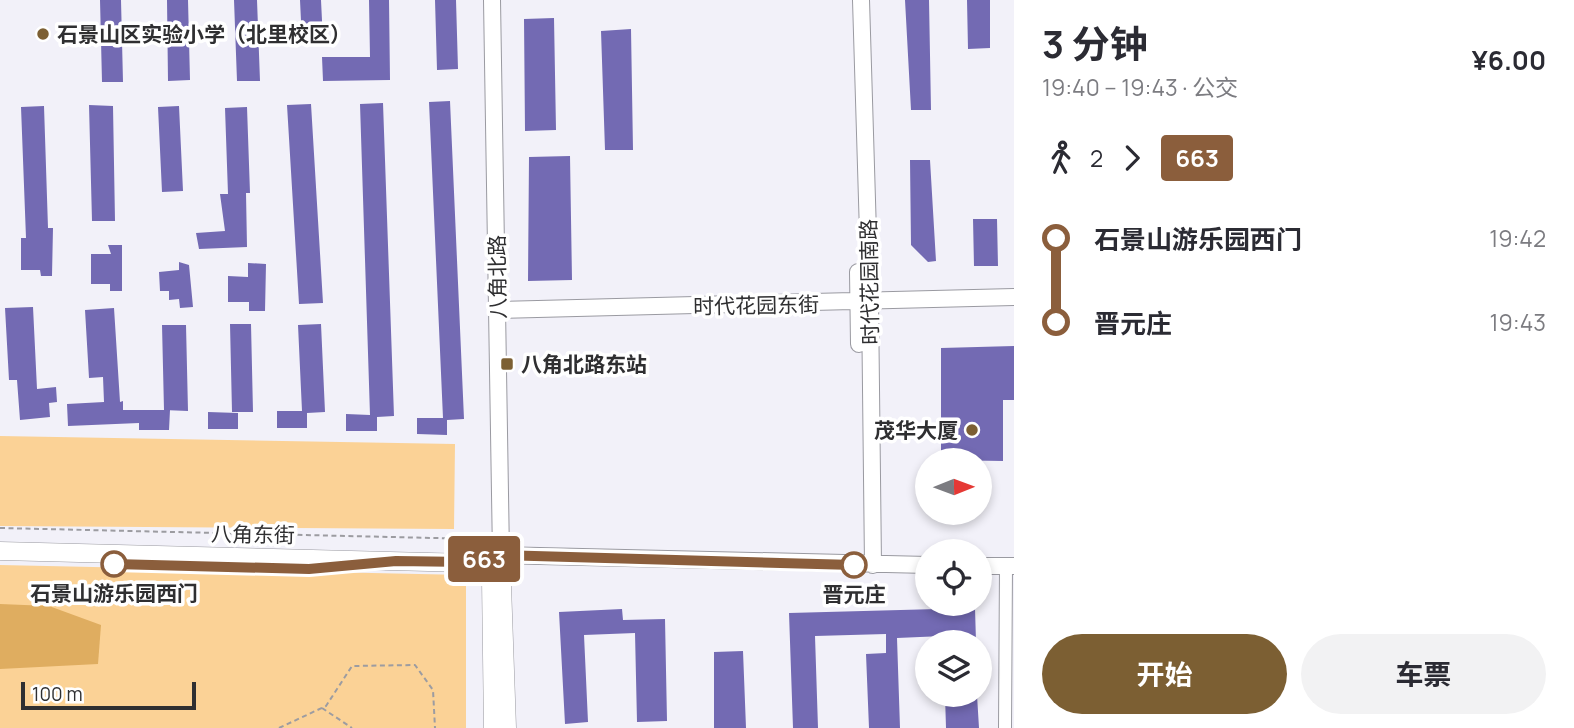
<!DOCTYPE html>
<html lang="zh">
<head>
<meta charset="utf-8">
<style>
  :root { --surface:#fff; --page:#f2f2f3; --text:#2b2b33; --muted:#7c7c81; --accent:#7c5f33 }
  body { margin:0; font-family:Manrope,"Noto Sans SC",sans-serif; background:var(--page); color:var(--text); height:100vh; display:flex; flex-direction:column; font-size:26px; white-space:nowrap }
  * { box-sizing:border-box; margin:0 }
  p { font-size:23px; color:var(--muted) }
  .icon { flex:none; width:38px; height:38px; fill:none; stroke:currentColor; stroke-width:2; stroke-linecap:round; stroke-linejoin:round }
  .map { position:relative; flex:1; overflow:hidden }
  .sheet { display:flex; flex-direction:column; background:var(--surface); width:560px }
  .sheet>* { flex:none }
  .badge { padding:0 14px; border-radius:5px; font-size:24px; line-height:46px }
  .needle { width:46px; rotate:89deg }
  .fabs { position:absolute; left:915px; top:448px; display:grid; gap:14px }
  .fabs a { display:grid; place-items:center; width:77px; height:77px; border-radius:50%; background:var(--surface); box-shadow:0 4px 10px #0003; font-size:35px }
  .scale { position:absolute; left:21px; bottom:18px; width:175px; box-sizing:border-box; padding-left:7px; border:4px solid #2f2f31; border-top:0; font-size:19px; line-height:24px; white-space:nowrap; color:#2f2f31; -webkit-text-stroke:5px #fff; paint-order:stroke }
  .map>.badge { position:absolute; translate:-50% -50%; box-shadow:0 0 0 4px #fff }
  .legs { display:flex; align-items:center; gap:10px; height:77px; padding:0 28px; font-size:23px }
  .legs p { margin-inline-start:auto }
  .summary { display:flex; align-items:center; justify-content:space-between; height:119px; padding:0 28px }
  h1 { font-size:38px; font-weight:700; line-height:52px }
  .action { display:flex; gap:14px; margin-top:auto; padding:14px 28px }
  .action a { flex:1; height:80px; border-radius:42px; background:var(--accent); color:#fff; font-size:28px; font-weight:700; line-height:80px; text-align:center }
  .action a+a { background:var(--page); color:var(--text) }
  ul { padding:0 28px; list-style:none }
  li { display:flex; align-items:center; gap:24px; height:84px; font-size:26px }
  li i { display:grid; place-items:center; width:10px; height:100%; margin:0 9px; background:currentColor }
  li i::after { content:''; width:18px; height:18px; margin:-9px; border:5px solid; border-radius:50%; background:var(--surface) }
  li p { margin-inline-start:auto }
  li:first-child i { background:linear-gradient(#0000 50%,currentColor 0) }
  li:last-child i { background:linear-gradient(currentColor 50%,#0000 0) }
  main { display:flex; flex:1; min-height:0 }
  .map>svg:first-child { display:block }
  .green { fill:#fbd296 }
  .forest { fill:#dfad60 }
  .building { fill:#736ab3 }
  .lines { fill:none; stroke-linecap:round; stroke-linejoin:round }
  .minor-casing { stroke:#9a9aa1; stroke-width:14 }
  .tertiary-casing { stroke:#9a9aa1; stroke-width:18 }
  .secondary-casing { stroke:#9a9aa1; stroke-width:19 }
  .path { stroke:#9c9ca1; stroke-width:2; stroke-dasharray:5 3.5; stroke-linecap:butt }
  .minor { stroke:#fff; stroke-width:12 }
  .tertiary { stroke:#fff; stroke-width:16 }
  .secondary { stroke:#fff; stroke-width:18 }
  .line-1-casing { stroke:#fff; stroke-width:16 }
  .line-1 { stroke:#8b5e3c; stroke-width:10 }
  .poi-dot { fill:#7c5f33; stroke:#fff; stroke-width:2.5 }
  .stop-1-dot { fill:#fff; stroke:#8b5e3c; stroke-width:3.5 }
  .labels { text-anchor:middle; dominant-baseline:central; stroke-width:7; stroke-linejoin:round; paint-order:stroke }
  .poi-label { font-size:21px; font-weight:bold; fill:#2f2f31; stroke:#fff; text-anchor:start }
  .street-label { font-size:21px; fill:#2f2f31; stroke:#fff }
  .stop-label { font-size:21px; font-weight:bold; fill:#2f2f31; stroke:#fff }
</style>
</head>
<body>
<main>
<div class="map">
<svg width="1014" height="728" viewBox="0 0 1014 728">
  <rect width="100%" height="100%" fill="#f2f1f9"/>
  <path class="green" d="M 0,436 L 455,444 L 454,529 L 0,526 Z
    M 0,565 L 466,575 L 466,728 L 0,728 Z"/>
  <path class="forest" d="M 0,604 L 49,606 L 101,625 L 98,664 L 0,669 Z"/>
  <path class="building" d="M 100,0 L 121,0 L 123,82 L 102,82 Z
    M 167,0 L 188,0 L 190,80 L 168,81 Z
    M 234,0 L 257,0 L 260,81 L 237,81 Z
    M 300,0 L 321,0 L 323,41 L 302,42 Z
    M 369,0 L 389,0 L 390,80 L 323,81 L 322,57 L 370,57 Z
    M 435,0 L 456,0 L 458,69 L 437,70 Z
    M 905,0 L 929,0 L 931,110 L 911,110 Z
    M 967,0 L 990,0 L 990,48 L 968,49 Z
    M 554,18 L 556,130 L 525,131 L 524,19 Z
    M 631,29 L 633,150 L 605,150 L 601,31 Z
    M 450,101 L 464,419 L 447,420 L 447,435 L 417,434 L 417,418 L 443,418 L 429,102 Z
    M 383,103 L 394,416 L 377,417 L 377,431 L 346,431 L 346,414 L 370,415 L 360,104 Z
    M 311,104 L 323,303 L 299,304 L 287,105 Z
    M 89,105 L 113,106 L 115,221 L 92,221 Z
    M 44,106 L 48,228 L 53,228 L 52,276 L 41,276 L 40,270 L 21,270 L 21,238 L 26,238 L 21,107 Z
    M 179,106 L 183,191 L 162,192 L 158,107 Z
    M 247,107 L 250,193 L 246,193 L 247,247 L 199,249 L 196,233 L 225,231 L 220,194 L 228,194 L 225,108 Z
    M 570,156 L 572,280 L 528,281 L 529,157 Z
    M 910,160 L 930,160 L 936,261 L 928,262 L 911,245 Z
    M 973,219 L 997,219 L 998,266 L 974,266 Z
    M 108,245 L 122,245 L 122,291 L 110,291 L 110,284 L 91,284 L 91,254 L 111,254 Z
    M 179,262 L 189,265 L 193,307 L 180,308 L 179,299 L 169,300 L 169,291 L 160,291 L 159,272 L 179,270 Z
    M 248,263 L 266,264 L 265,311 L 249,311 L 249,302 L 228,302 L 228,276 L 248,277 Z
    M 33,307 L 37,389 L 56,387 L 57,402 L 49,403 L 50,417 L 20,420 L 17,380 L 9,380 L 5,308 Z
    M 114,308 L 120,402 L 123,401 L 123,410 L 170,410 L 169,430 L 139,430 L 139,423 L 68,426 L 67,404 L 104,402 L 103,377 L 89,378 L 85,310 Z
    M 230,324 L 251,324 L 253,412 L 232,412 Z
    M 321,324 L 325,412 L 307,413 L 307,428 L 277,428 L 277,411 L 302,411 L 298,325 Z
    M 162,325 L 186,325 L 188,411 L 164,410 Z
    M 1014,346 L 1014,400 L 1003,400 L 1003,461 L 941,460 L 941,348 Z
    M 208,412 L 238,413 L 238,429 L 208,429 Z
    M 975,608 L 976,642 L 943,642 L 943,636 L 897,638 L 900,728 L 869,728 L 866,654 L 886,653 L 886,634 L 815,636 L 818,728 L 793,728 L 789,613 Z
    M 622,609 L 623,620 L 665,619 L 667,721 L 637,722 L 635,633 L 584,635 L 588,722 L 565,724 L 559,612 Z
    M 743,651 L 746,728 L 714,728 L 714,652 Z
    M 945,695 L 977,695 L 979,728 L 946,728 Z"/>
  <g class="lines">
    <defs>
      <path id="minor" d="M 1005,728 L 1006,566"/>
      <path id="tertiary" d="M 492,0 L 501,555 L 928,565
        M 861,0 L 870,300 L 873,565
        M 858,272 L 859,344
        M 497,310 L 1014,297
        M 980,566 L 1014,566"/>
      <path id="secondary" d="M 0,551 L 467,563 L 501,555
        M 501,557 L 507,728
        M 493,728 L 491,579 L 501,555"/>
    </defs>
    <use href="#minor" class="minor-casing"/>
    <use href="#tertiary" class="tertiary-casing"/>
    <use href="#secondary" class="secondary-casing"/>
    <path class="path" d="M 0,528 L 478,539 L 483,543
      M 322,708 L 352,728
      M 279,728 L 326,706 L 352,666 L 415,665 L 433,690 L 435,728"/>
    <use href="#minor" class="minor"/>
    <use href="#tertiary" class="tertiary"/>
    <use href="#secondary" class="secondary"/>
  </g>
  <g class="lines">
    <defs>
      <path id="line-1" d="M 114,564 L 309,569 L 396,561 L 467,562 L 501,555 L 854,565"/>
    </defs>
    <use href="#line-1" class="line-1-casing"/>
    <use href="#line-1" class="line-1"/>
  </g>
  <g class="poi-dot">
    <circle cx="43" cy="34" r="7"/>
    <rect x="500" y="357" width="14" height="14" rx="3.5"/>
    <circle cx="972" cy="430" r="7"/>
  </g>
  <g class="stop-1-dot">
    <circle cx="114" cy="564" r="12"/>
    <circle cx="854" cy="565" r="12"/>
  </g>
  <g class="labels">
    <g class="poi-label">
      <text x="57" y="34">石景山区实验小学（北里校区）</text>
      <text x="521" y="364">八角北路东站</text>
      <text x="958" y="430" text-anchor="end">茂华大厦</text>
    </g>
    <g class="street-label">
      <text transform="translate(497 277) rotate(-91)">八角北路</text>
      <text transform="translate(869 282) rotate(-91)">时代花园南路</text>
      <text transform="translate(756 305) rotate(-1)">时代花园东街</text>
      <text transform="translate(253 534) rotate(1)">八角东街</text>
    </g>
    <g class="stop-label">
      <text x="114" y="593">石景山游乐园西门</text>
      <text x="854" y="594">晋元庄</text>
    </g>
  </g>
</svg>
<div class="fabs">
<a><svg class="needle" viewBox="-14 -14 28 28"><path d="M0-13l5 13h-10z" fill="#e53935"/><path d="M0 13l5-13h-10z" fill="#7c7c81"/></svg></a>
<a><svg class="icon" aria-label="locate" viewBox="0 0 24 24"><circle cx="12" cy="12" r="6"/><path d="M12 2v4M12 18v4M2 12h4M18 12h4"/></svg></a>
<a><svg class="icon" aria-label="layers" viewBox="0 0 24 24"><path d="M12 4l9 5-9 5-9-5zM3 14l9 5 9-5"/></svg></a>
</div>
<div class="scale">100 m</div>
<b class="badge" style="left:484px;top:559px;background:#8b5e3c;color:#fff">663</b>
</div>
<section class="sheet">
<div class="summary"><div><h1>3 分钟</h1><p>19:40 – 19:43 · 公交</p></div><b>¥6.00</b></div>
<div class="legs"><svg class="icon" aria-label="walk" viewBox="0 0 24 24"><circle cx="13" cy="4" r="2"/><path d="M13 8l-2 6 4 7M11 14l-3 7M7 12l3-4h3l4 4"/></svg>2<svg class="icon" aria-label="forward" viewBox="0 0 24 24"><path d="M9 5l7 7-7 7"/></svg><b class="badge" style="background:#8b5e3c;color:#fff">663</b></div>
<ul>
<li><i style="color:#8b5e3c"></i><b>石景山游乐园西门</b><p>19:42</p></li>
<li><i style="color:#8b5e3c"></i><b>晋元庄</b><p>19:43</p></li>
</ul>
<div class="action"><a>开始</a><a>车票</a></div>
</section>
</main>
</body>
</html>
